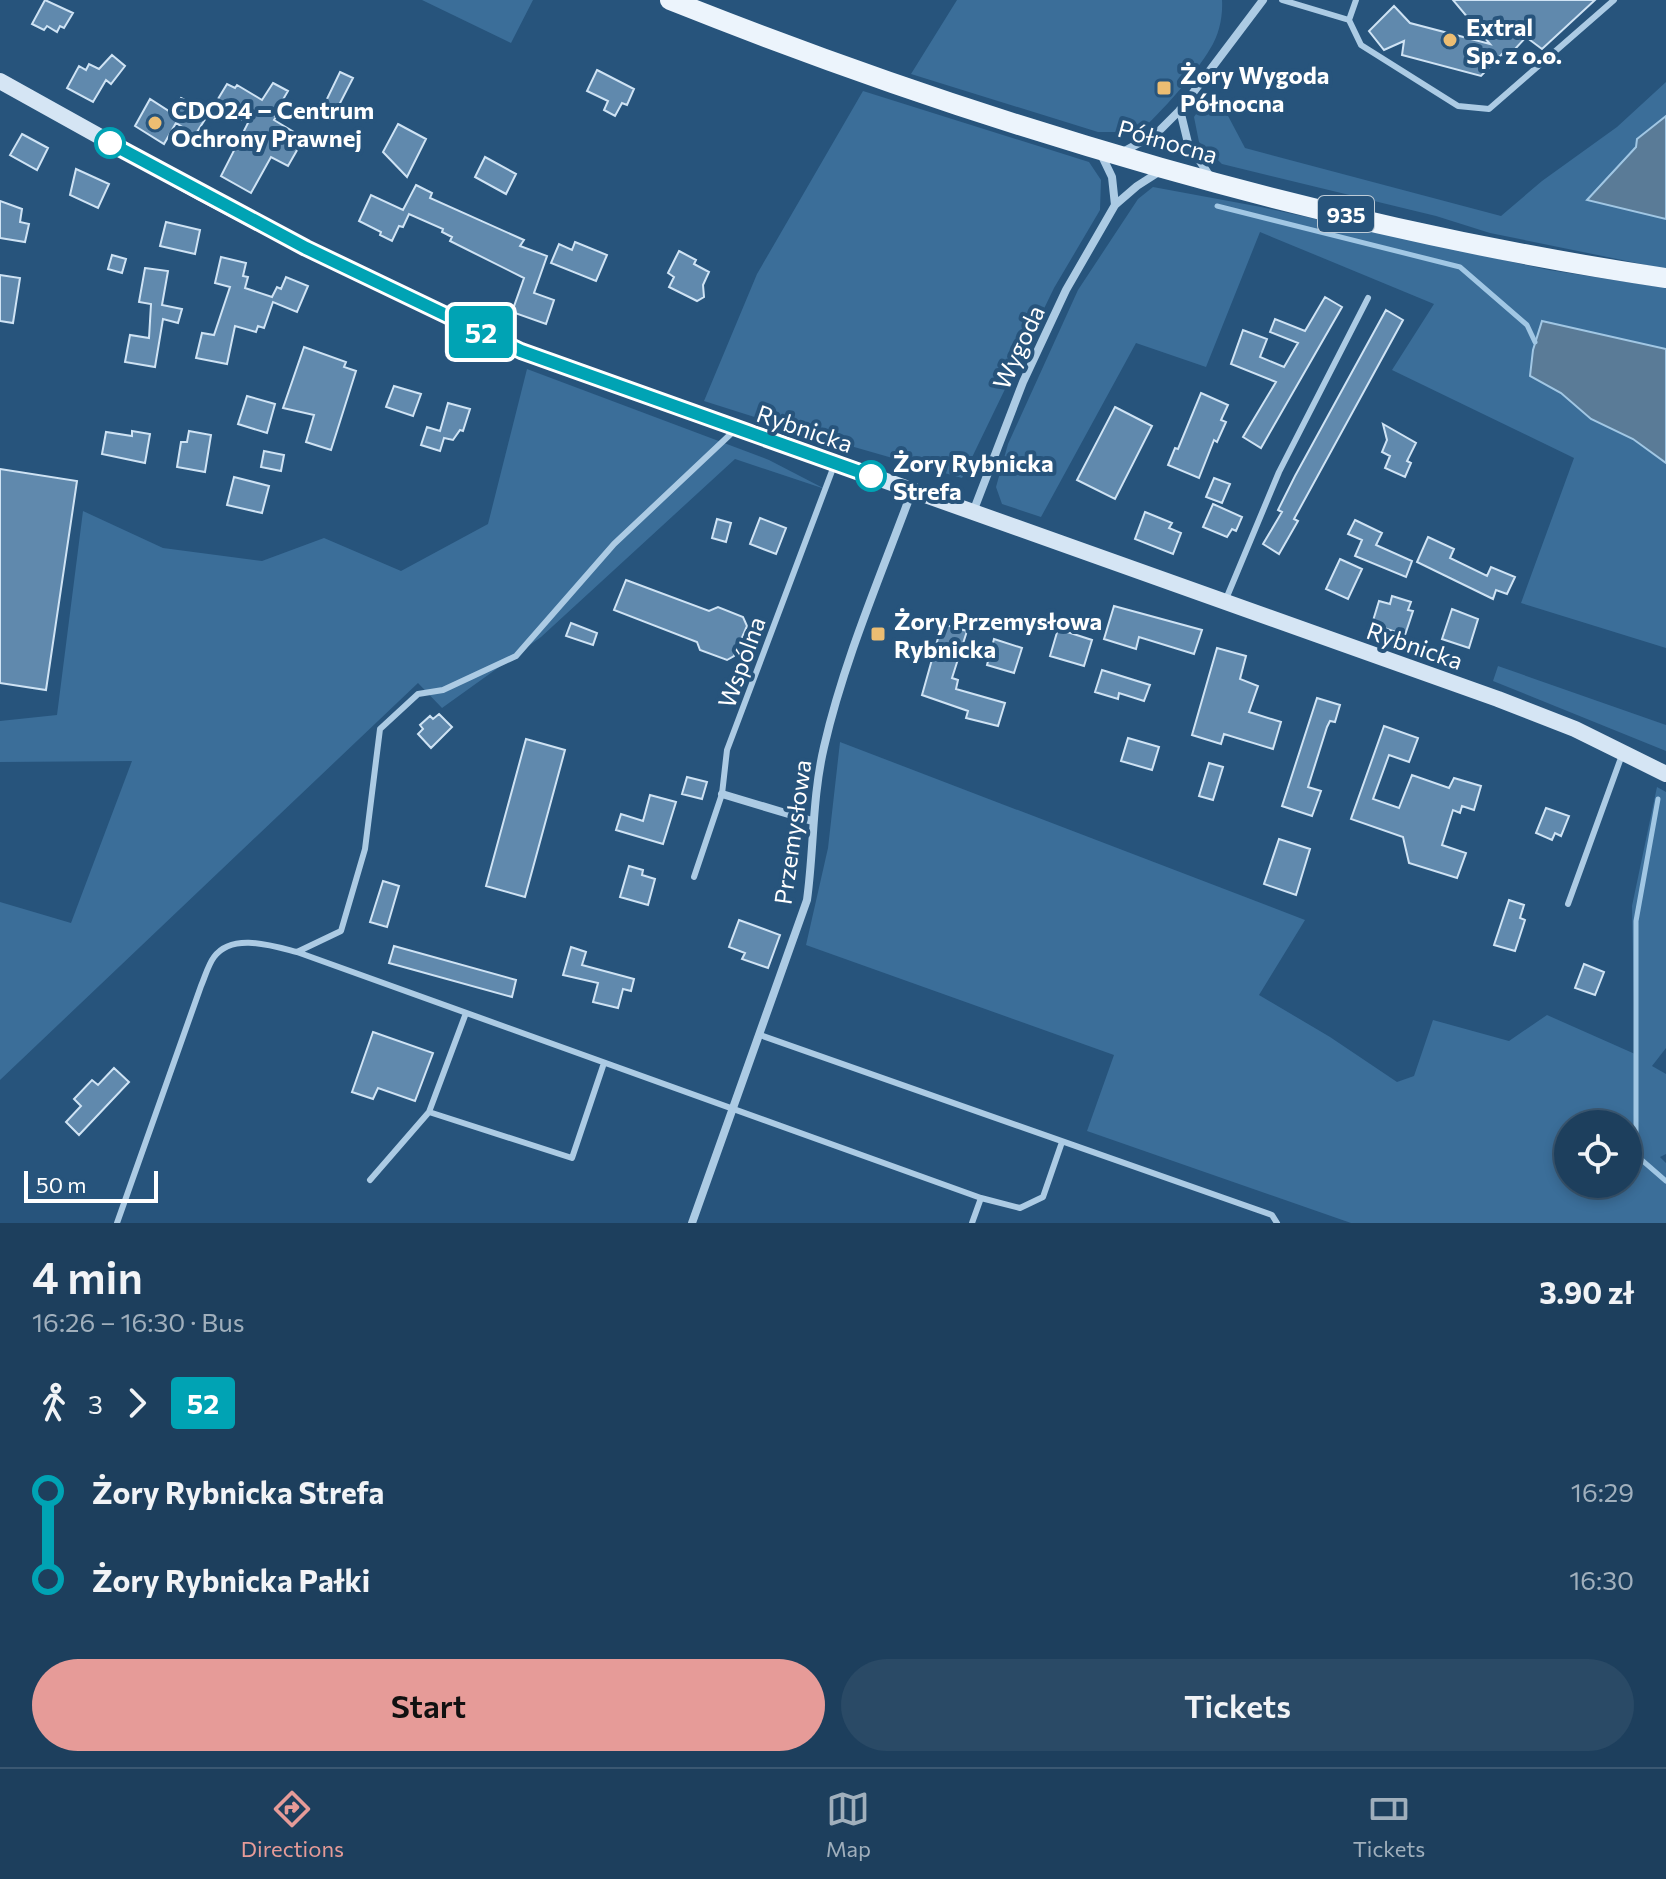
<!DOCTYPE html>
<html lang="en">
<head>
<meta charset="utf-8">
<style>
  :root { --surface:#1d3f5d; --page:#2a4a66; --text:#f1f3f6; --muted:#a0afbc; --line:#3b5872; --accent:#e69b98 }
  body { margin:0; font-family:Commissioner,sans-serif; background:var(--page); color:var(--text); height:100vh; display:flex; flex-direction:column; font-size:30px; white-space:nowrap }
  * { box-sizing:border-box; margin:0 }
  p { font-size:26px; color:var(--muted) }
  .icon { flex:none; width:44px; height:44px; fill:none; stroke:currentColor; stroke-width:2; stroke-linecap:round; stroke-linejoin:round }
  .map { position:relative; height:1223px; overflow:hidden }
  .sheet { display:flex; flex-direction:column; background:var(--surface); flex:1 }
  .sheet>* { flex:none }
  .badge { padding:0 16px; border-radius:6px; font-size:28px; line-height:52px }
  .controls { position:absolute; left:1554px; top:1110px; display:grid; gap:16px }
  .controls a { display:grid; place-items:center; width:88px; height:88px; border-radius:50%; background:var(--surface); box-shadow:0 4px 12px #0003,0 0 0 2px var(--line); font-size:40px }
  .scale { position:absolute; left:24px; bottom:20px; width:134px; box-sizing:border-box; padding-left:8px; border:4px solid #fff; border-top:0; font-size:22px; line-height:28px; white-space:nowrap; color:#fff; -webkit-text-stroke:6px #27547c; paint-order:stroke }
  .map>.badge { position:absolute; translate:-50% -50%; box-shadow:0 0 0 4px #fff }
  .legs { display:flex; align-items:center; gap:12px; height:88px; padding:0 32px; font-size:26px }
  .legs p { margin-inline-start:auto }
  .overview { display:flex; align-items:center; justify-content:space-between; height:136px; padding:0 32px }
  h1 { font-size:44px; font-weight:600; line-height:60px }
  .primary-button { display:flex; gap:16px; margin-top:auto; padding:16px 32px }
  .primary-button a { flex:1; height:92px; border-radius:48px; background:var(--accent); color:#111; font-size:32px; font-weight:600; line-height:92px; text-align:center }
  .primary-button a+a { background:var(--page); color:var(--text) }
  ul { padding:0 32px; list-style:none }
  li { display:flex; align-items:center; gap:28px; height:88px; font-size:30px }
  li i { display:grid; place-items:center; width:12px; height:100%; margin:0 10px; background:currentColor }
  li i::after { content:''; width:20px; height:20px; margin:-10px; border:6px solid; border-radius:50%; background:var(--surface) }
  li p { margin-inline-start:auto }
  li:first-child i { background:linear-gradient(#0000 50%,currentColor 0) }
  li:last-child i { background:linear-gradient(currentColor 50%,#0000 0) }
  .tab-bar { display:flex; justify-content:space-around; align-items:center; height:112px; border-top:2px solid var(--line); background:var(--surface); font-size:22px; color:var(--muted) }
  .tab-bar a { display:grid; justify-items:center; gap:4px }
  .tab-bar .selected { color:var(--accent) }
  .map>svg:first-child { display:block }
  .green { fill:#3b6e99; fill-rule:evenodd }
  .water { fill:#5a7b97; stroke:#a1c7e4; stroke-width:2 }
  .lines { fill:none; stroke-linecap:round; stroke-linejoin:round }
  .stream { stroke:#a1c7e4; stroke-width:5 }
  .building { fill:#6089ad; stroke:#cfe3f4; stroke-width:2 }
  .lane { stroke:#accbe4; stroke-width:6 }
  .street { stroke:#accbe4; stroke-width:8 }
  .secondary { stroke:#d5e5f4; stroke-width:16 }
  .primary { stroke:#ecf4fc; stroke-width:20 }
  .line-1-casing { stroke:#fff; stroke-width:18 }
  .line-1 { stroke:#00a3b4; stroke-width:12 }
  .poi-dot { fill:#ecbd72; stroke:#27547c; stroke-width:3 }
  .stop-1-dot { fill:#fff; stroke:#00a3b4; stroke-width:4 }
  .labels { text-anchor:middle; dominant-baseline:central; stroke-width:8; stroke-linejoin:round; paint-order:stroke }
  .shield { fill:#27547c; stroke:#beccd8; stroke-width:2 }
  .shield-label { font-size:22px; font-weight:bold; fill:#fff }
  .poi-label { font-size:24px; font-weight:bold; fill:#fff; stroke:#27547c; text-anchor:start }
  .street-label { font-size:24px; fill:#fff; stroke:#27547c }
  .stop-label { font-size:24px; font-weight:bold; fill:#fff; stroke:#27547c; text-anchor:start }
</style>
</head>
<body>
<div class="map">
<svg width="1666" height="1223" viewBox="0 0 1666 1223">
  <rect width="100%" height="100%" fill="#27547c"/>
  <path class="green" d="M 422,0 L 533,0 L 511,43 Z
    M 957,0 L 1222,0 C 1223,17 1219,35 1210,49 C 1196,73 1160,114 1139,132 L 1098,132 L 911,74 Z
    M 1666,82 L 1666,116 L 1637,139 L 1636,147 L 1588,200 L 1666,219 L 1666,269 L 1490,233 L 1436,216 L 1222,164 L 1199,142 L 1194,117 L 1208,97 L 1218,97 L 1245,148 L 1501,216 L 1542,181 L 1617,127 Z
    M 863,91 L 1089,162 L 1101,180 L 1100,210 L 1054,288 L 962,478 L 795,430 L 704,401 L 757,274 Z
    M 1153,187 L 1261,207 L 1549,270 L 1666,288 L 1666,648 L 1521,603 L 1574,458 L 1392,370 L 1434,304 L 1260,232 L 1206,367 L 1136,343 L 1041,517 L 1002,504 L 996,487 L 1008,444 L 1078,290 L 1138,199 Z
    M 527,369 L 769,460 L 825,489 L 735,459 L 541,637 L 442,708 L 418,683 L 0,1080 L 0,902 L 71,923 L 132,761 L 0,762 L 0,721 L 57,715 L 83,511 L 163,548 L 262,561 L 324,538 L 401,571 L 488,524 Z
    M 1498,666 L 1666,725 L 1666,751 L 1493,681 Z
    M 840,742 L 1305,920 L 1259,995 L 1330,1037 L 1397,1082 L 1414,1076 L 1433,1020 L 1509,1041 L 1547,1015 L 1635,1054 L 1632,906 L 1657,787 L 1666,792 L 1666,1048 L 1652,1066 L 1666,1074 L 1666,1154 L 1660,1157 L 1666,1163 L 1666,1223 L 1351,1223 L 1087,1131 L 1114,1055 L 806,945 L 828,848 ZM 1568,1124 L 1628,1124 L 1628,1184 L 1568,1184 Z"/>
  <path class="water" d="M 1666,116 L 1666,219 L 1587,200 L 1636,147 L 1637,139 Z
    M 1542,321 L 1666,349 L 1666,463 L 1633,439 L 1591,419 L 1561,393 L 1530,376 L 1533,350 Z"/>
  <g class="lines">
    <path class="stream" d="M 1217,206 L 1460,267 L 1527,325 L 1535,342
      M 1658,799 L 1636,921 L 1636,1155 L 1666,1181"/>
  </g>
  <path class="building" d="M 45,0 L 73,13 L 64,28 L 60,26 L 57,32 L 47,26 L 44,30 L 32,24 Z
    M 1453,0 L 1595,0 L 1542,49 L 1526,37 L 1506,59 L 1502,54 L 1481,76 L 1402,55 L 1404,41 L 1384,50 L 1369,31 L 1394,6 L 1410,23 L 1490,44 Z
    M 112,55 L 125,66 L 111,84 L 106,80 L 93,102 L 67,88 L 79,66 L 86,70 L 89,64 L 99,69 Z
    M 597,70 L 634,89 L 627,105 L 622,103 L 615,116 L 604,110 L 608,101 L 587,91 Z
    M 340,72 L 353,78 L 337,109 L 325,103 Z
    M 273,83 L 288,91 L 274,115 L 276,117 L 274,120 L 304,138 L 288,166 L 271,157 L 251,193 L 221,176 L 248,123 L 215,104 L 227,84 L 235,88 L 237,85 L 262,100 Z
    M 181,98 L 209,113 L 195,135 L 176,123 L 164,144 L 135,126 L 150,99 L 172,113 Z
    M 398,124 L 426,139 L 407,177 L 383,152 Z
    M 22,134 L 48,148 L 37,170 L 10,155 Z
    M 485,157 L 516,174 L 506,194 L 475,177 Z
    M 76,169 L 109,184 L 98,208 L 70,195 Z
    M 416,185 L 432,193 L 430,198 L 524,240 L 520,246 L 547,256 L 534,293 L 554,300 L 546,324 L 512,312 L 524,278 L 450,241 L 452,237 L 442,232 L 443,229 L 409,214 L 403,227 L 399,226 L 392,241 L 380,235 L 381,232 L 359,221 L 371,195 L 403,210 Z
    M 0,201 L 22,209 L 20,222 L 29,224 L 25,242 L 0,238 Z
    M 166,222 L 200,230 L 195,254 L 160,246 Z
    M 575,242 L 607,255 L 596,281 L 551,263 L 559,244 L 572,250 Z
    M 679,251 L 696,260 L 694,264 L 709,272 L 703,285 L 704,297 L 697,301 L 669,287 L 674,277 L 668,273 Z
    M 112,255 L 126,259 L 122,273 L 108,269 Z
    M 221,257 L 246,263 L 243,276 L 248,277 L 245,288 L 272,297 L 277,287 L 281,289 L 286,277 L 308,286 L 297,312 L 273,302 L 264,328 L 258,326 L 256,332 L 235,326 L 227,364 L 196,358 L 202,333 L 214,335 L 230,287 L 215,283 Z
    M 145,268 L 168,271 L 162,305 L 182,309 L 178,323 L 163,319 L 155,367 L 125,362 L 130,335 L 149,338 L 151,304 L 139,302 Z
    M 0,275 L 20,278 L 13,323 L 0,321 Z
    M 1325,297 L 1342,307 L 1261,448 L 1243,437 L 1276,382 L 1231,364 L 1243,330 L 1267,339 L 1260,357 L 1284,367 L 1298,343 L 1270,332 L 1275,319 L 1305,331 Z
    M 1386,310 L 1403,320 L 1294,519 L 1298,521 L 1279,554 L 1263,544 L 1282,512 L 1278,510 L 1295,476 Z
    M 304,347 L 346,362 L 344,367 L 356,371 L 331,450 L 306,442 L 314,415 L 283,408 Z
    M 394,386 L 421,394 L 413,416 L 386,407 Z
    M 1201,393 L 1228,405 L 1221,420 L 1226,422 L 1217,442 L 1214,440 L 1199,478 L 1168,465 L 1175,448 L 1178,449 Z
    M 247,396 L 275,404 L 267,433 L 238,424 Z
    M 448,403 L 470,409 L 463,431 L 460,430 L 453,440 L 444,438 L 440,451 L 421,445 L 427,427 L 440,431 Z
    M 1115,407 L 1152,426 L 1115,499 L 1077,480 Z
    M 1383,424 L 1416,443 L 1407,461 L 1411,463 L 1405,477 L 1385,468 L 1390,456 L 1382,452 L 1387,440 Z
    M 132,431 L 150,434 L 145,463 L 102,454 L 106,432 L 132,436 Z
    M 189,431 L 211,435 L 205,472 L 177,467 L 181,442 L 187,442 Z
    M 264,451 L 284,455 L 281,471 L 261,467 Z
    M 0,469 L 77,481 L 46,690 L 0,683 Z
    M 234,477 L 269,486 L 262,513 L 227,505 Z
    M 1214,478 L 1230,484 L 1222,503 L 1206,497 Z
    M 1213,504 L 1242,517 L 1236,531 L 1232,529 L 1227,537 L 1203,527 Z
    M 1145,512 L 1172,523 L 1169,528 L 1181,533 L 1173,554 L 1135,539 Z
    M 760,518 L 786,528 L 776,554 L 750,544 Z
    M 717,519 L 731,523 L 726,542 L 712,538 Z
    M 1355,520 L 1382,533 L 1376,545 L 1412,561 L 1406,577 L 1355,556 L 1362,540 L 1348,534 Z
    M 1428,537 L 1454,549 L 1450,558 L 1487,576 L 1491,567 L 1515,577 L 1507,594 L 1496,590 L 1493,599 L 1417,562 Z
    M 1340,559 L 1362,569 L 1348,599 L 1326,589 Z
    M 626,580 L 709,611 L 718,607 L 743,617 L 747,626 L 734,656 L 727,660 L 700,650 L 697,642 L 614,610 Z
    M 1392,596 L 1411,602 L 1408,610 L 1413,611 L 1405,635 L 1372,624 L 1379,601 L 1390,604 Z
    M 1114,606 L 1202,630 L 1194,654 L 1139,637 L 1136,649 L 1104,639 Z
    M 1452,609 L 1478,619 L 1469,648 L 1442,639 Z
    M 571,623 L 597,633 L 593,645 L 566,636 Z
    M 942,624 L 967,631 L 952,678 L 958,680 L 956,689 L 1005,703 L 998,726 L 966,718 L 968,711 L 922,695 Z
    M 1058,629 L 1092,640 L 1084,666 L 1050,656 Z
    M 994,639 L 1022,648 L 1014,673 L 987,665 Z
    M 1217,648 L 1246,656 L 1240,679 L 1258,686 L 1249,712 L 1281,722 L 1273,749 L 1224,734 L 1221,744 L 1192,735 Z
    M 1102,670 L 1150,685 L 1144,701 L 1119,693 L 1118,699 L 1095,692 Z
    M 1317,698 L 1340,705 L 1335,722 L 1330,721 L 1327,727 L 1308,787 L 1321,791 L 1312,816 L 1282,806 Z
    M 439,714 L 452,727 L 431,748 L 418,734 L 423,729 L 420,725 L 430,716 L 433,719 Z
    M 1384,726 L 1418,738 L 1409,762 L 1389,755 L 1373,799 L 1399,808 L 1412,775 L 1449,788 L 1454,778 L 1481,786 L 1474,810 L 1462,806 L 1460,813 L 1453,810 L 1442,845 L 1466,853 L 1457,878 L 1409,863 L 1403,837 L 1351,819 Z
    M 1128,738 L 1159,747 L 1152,770 L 1121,761 Z
    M 526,739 L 565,750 L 525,897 L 486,886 Z
    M 1209,763 L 1223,767 L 1213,800 L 1199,796 Z
    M 687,777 L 707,782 L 702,799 L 682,794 Z
    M 650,795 L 676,802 L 663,844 L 616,830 L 621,814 L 643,821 Z
    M 1546,808 L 1569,816 L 1561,836 L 1555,833 L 1552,840 L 1536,833 Z
    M 1279,839 L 1310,849 L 1296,895 L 1264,884 Z
    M 629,866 L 643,870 L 642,875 L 655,879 L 648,905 L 620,897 Z
    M 383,881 L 399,886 L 387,927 L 370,922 Z
    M 1509,900 L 1524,905 L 1520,918 L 1525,920 L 1515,951 L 1494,945 Z
    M 739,920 L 780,935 L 768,968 L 742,959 L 745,953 L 729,947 Z
    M 394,946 L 516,980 L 512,997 L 389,963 Z
    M 571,947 L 586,952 L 582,965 L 634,979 L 631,991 L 623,989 L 618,1008 L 593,1002 L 598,983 L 563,975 Z
    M 1584,964 L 1604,972 L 1595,995 L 1575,988 Z
    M 373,1032 L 433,1053 L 415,1101 L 378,1088 L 373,1099 L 352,1092 Z
    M 114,1068 L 129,1082 L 79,1135 L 66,1122 L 81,1106 L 74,1099 L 92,1080 L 98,1085 Z"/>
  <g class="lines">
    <path class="lane" d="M 1282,0 L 1349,20 L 1356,0
      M 1349,20 L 1361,45 L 1458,106 L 1489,109 L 1614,0
      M 1226,599 L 1279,472 L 1368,298
      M 694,877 L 722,794 L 727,750 L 835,463
      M 1568,904 L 1622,755
      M 297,952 L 341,931 L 365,849 L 380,729 L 418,694 L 443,690 L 516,656 L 614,544 L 736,429
      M 760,1035 L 1272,1215 L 1277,1223
      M 429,1112 L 572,1158 L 604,1063
      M 370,1180 L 429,1112 L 466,1013
      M 117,1223 L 201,986 C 205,977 208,965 214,957 C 232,932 273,946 297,952 L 981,1198 L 1020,1208 L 1043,1197 L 1062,1142
      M 972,1223 L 981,1198"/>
    <path class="street" d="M 1180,110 L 1188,143 L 1211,178
      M 1100,152 L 1112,177 L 1115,205
      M 1121,153 L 1157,133 L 1180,110 L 1263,0
      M 973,512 L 1023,382 L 1066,290 L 1115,205 L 1137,186 L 1162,170
      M 722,794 L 812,821
      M 692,1223 L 807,900 C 814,849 812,798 824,747 C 844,660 881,575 912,491"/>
    <path class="secondary" d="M 0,81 L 203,194 L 306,248 L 521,351 L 1498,699 L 1575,729 L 1666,774"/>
    <path class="primary" d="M 670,0 C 986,126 1329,228 1666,278"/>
  </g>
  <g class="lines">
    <defs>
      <path id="line-1" d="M 110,143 L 306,248 L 521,351 L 871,476"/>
    </defs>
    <use href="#line-1" class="line-1-casing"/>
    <use href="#line-1" class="line-1"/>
  </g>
  <g class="poi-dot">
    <circle cx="1450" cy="40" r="8"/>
    <rect x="1156" y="80" width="16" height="16" rx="4"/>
    <circle cx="155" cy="123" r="8"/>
    <rect x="870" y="626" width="16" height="16" rx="4"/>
  </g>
  <g class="stop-1-dot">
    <circle cx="110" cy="143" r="14"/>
    <circle cx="871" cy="476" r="14"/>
  </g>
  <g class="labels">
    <rect class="shield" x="1318" y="196" width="56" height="36" rx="6"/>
    <g class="shield-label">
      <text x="1346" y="214">935</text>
    </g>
    <g class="poi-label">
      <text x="1466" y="26">Extral<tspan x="1466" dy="28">Sp. z o.o.</tspan></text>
      <text x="1180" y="74">Żory Wygoda<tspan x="1180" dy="28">Północna</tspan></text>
      <text x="171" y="109">CDO24 – Centrum<tspan x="171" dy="28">Ochrony Prawnej</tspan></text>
      <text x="894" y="620">Żory Przemysłowa<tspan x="894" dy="28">Rybnicka</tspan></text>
    </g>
    <g class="street-label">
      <text transform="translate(1168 141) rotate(16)">Północna</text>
      <text transform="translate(1018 347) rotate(-65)">Wygoda</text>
      <text transform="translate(805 428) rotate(19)">Rybnicka</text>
      <text transform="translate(1415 645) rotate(19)">Rybnicka</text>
      <text transform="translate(741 662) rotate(-70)">Wspólna</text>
      <text transform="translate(792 832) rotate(-82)">Przemysłowa</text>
    </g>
    <g class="stop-label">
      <text x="893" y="462">Żory Rybnicka<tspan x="893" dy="28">Strefa</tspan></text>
    </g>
  </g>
</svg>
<div class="controls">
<a><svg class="icon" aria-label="locate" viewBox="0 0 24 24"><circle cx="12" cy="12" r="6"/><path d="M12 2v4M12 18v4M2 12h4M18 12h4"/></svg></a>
</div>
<div class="scale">50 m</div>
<b class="badge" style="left:481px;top:332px;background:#00a3b4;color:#fff">52</b>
</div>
<section class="sheet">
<div class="overview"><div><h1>4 min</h1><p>16:26 – 16:30 · Bus</p></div><b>3.90 zł</b></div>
<div class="legs"><svg class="icon" aria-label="walk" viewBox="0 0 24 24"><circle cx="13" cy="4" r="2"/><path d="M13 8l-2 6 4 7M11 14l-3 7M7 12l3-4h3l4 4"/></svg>3<svg class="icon" aria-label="forward" viewBox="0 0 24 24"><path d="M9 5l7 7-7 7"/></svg><b class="badge" style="background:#00a3b4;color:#fff">52</b></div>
<ul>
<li><i style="color:#00a3b4"></i><b>Żory Rybnicka Strefa</b><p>16:29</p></li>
<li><i style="color:#00a3b4"></i><b>Żory Rybnicka Pałki</b><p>16:30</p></li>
</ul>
<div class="primary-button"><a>Start</a><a>Tickets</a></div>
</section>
<nav class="tab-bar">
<a class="selected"><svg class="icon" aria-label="directions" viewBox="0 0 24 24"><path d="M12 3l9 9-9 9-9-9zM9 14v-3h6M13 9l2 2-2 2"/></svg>Directions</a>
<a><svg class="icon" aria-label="map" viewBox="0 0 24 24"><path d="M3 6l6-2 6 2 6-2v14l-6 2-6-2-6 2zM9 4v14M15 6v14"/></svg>Map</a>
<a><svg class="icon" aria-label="tickets" viewBox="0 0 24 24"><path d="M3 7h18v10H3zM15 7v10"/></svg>Tickets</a>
</nav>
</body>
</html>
